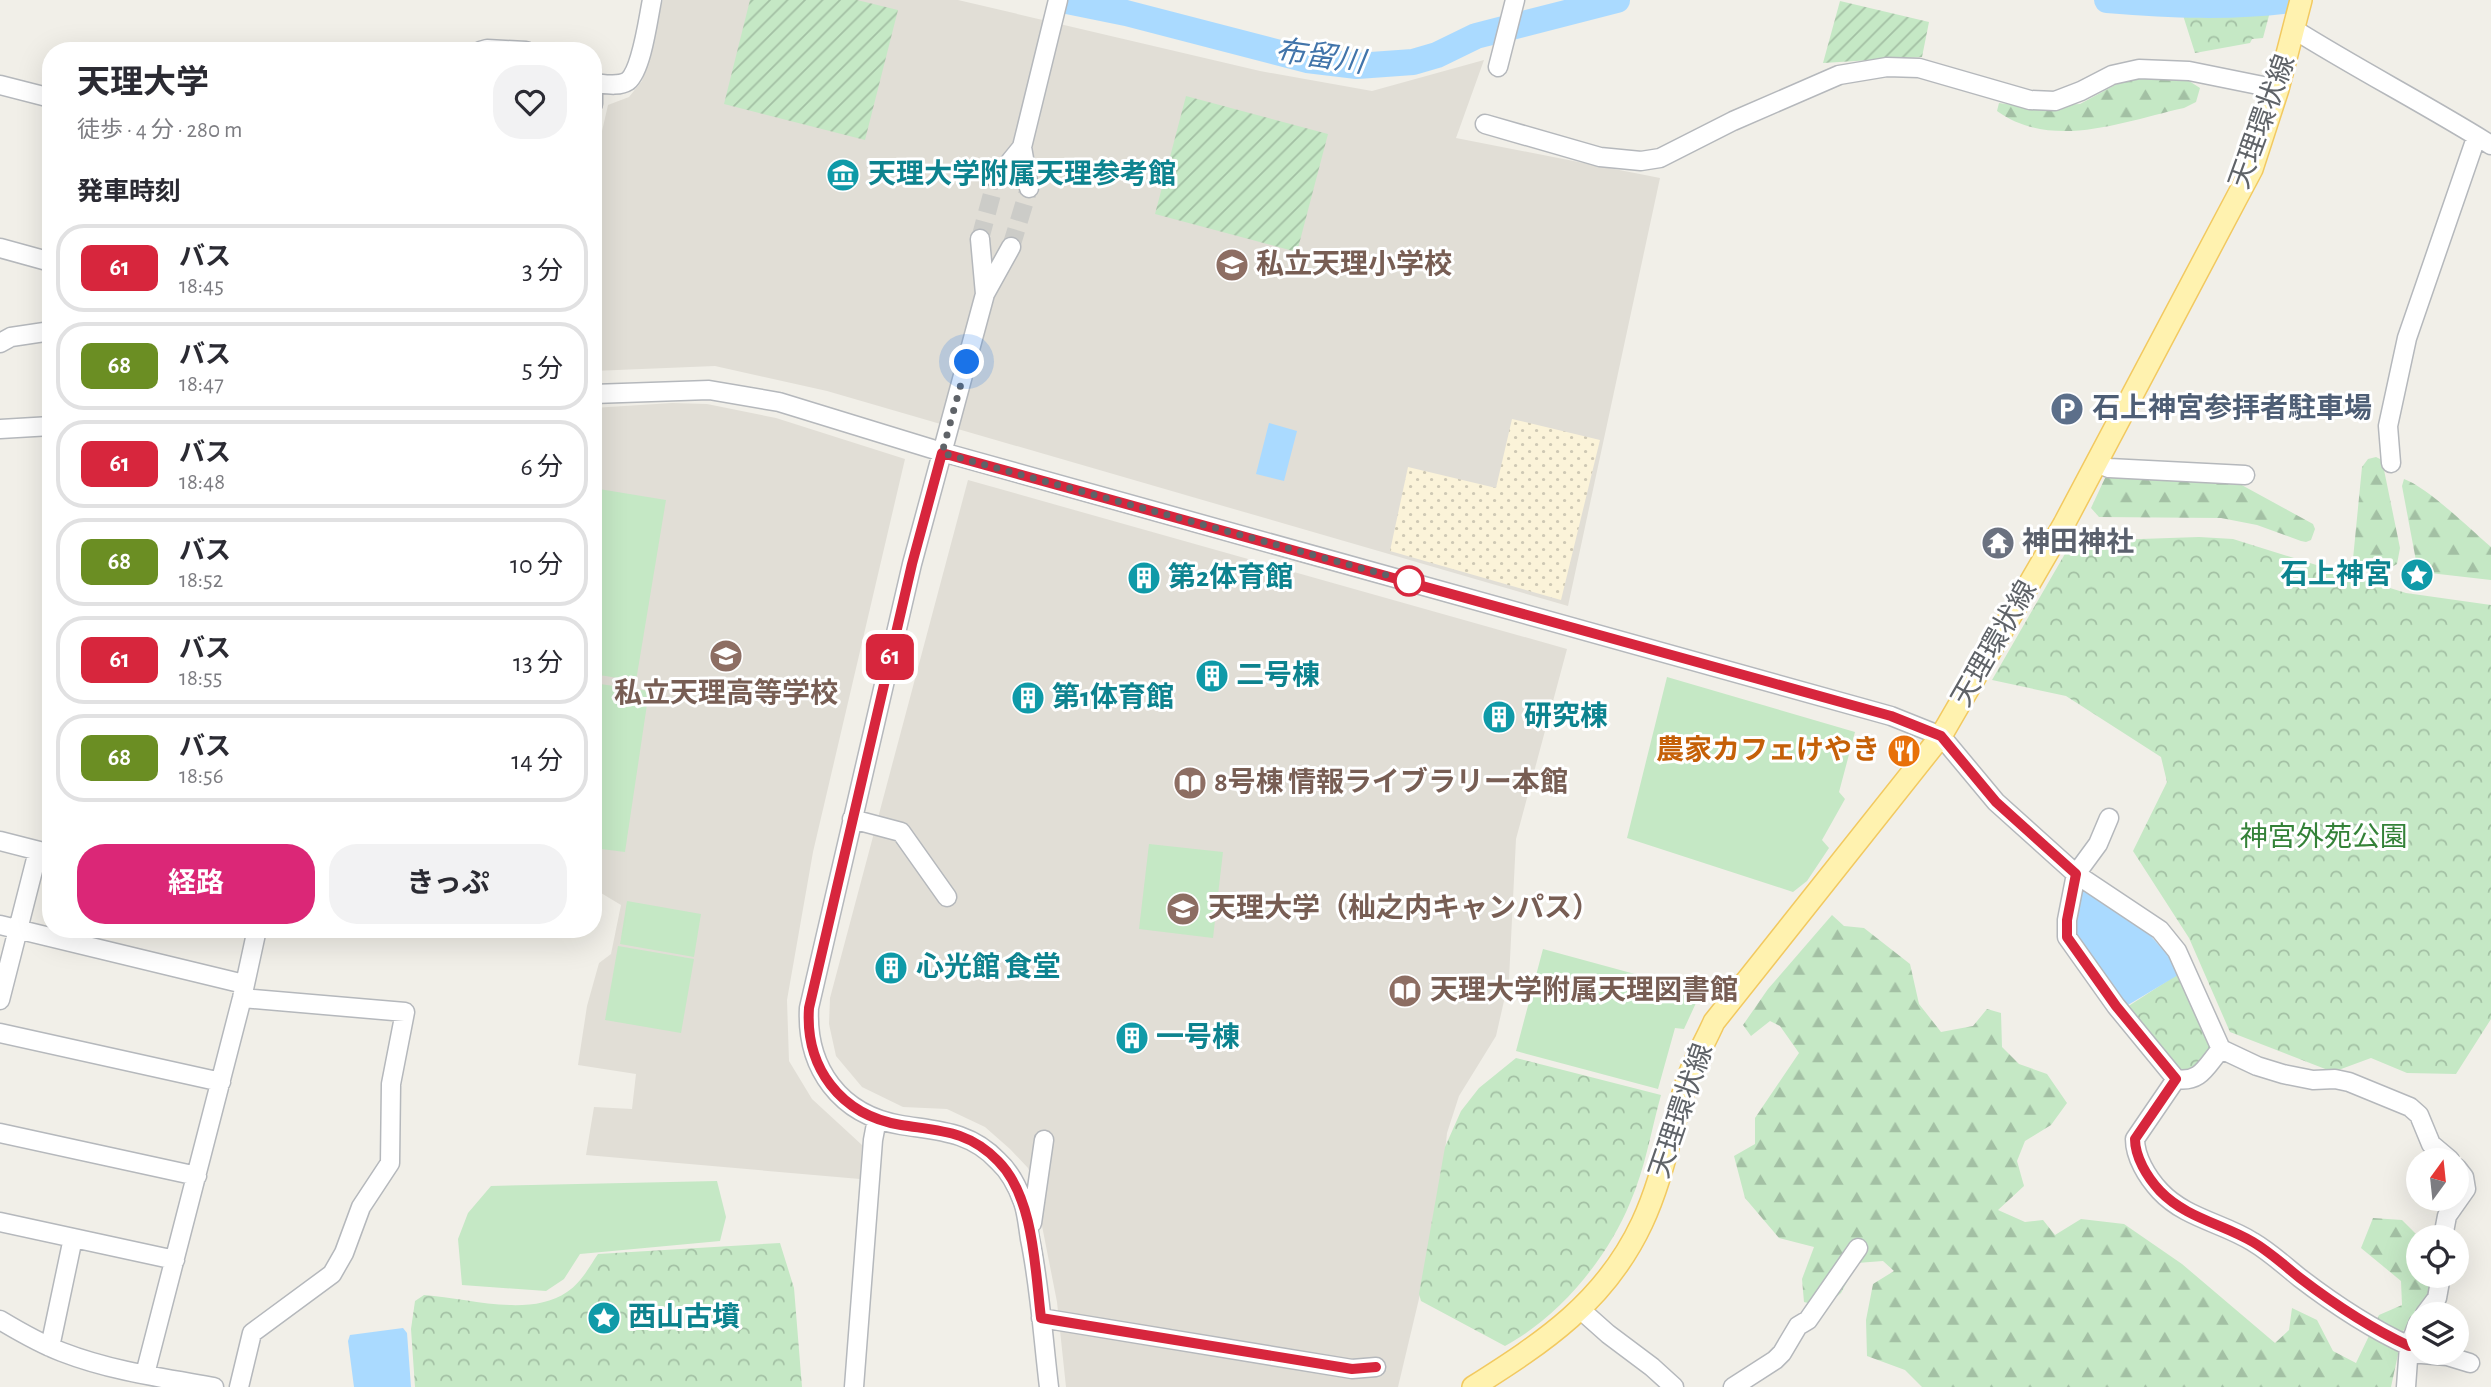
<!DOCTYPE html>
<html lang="ja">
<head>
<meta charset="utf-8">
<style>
  :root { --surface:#fff; --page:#f2f2f3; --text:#2b2b33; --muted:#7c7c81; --line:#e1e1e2; --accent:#db2777 }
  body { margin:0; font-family:"Alegreya Sans","Noto Sans JP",sans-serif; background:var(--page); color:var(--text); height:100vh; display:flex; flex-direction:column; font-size:26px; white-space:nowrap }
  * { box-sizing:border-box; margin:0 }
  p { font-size:23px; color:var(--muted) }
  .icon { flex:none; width:38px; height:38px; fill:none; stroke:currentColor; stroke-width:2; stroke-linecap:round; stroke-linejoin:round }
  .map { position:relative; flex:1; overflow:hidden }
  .side { position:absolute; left:42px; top:42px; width:560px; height:896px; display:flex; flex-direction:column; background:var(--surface); border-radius:28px; box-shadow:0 7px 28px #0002 }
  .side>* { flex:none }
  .badge { padding:0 14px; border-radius:10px; font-size:24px; line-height:46px }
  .needle { width:46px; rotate:15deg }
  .buttons { position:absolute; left:2406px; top:1148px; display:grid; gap:14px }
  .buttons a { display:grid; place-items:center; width:63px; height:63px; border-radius:50%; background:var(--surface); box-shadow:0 7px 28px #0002; font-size:35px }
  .you { position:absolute; width:35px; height:35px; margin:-18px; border:5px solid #fff; border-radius:50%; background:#1a73e8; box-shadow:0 0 0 10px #1a73e833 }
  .map>.badge { position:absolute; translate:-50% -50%; box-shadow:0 0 0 4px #fff }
  h2 { padding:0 35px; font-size:26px; line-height:63px }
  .round { display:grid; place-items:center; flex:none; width:74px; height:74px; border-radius:28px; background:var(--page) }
  .headline { display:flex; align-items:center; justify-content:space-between; height:119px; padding:0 35px }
  h1 { font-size:33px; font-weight:700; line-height:52px }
  .cta { display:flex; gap:14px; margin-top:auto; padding:14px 35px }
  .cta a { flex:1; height:80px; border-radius:28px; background:var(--accent); color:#fff; font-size:28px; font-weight:700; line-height:80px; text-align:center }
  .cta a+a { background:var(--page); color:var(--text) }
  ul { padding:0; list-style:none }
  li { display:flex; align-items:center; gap:21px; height:88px; margin:0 14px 10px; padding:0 21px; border:4px solid var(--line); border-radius:28px }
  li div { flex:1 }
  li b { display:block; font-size:26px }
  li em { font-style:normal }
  li .badge { min-width:77px; font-weight:700; text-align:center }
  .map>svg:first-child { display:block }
  .education { fill:#e1ded6 }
  .forest { fill:url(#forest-firs) }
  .sand { fill:url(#sand-dots) }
  .park { fill:url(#park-crowns) }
  .garden { fill:url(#garden-furrows) }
  .pitch { fill:#c5e8c5 }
  .water { fill:#aadaff }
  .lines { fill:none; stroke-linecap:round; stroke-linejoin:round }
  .river { stroke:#aadaff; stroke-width:26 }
  .minor-tunnel { stroke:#ccccc8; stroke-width:18; stroke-dasharray:18 9; stroke-linecap:butt }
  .minor-casing { stroke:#b5b8bc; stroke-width:21 }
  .major-casing { stroke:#f2c960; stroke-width:24 }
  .minor { stroke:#fff; stroke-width:18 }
  .major { stroke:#fff2af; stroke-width:21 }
  .line-casing { stroke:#fff; stroke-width:16 }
  .line { stroke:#d7263d; stroke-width:10 }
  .walk { stroke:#5f6368; stroke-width:7; stroke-dasharray:0 12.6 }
  .stop-dot { fill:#fff; stroke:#d7263d; stroke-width:3.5 }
  .labels { text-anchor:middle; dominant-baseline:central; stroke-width:6; stroke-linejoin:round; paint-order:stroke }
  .street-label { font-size:28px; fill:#5f6368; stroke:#fff }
  .culture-label { font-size:28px; font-weight:bold; fill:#0d838f; stroke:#fff; text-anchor:start }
  .education-label { font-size:28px; font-weight:bold; fill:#785e54; stroke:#fff; text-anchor:start }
  .service-label { font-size:28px; font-weight:bold; fill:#4e5e75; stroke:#fff; text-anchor:start }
  .worship-label { font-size:28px; font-weight:bold; fill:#5b616d; stroke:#fff; text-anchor:start }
  .food-label { font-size:28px; font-weight:bold; fill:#c56008; stroke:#fff; text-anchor:end }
  .park-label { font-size:28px; fill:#348238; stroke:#fff }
  .water-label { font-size:30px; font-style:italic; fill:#4174aa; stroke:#fff }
</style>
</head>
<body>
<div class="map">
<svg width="2491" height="1387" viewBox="0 0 2491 1387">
  <defs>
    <pattern id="forest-firs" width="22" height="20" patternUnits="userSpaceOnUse" patternTransform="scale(1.75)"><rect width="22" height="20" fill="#c5e8c5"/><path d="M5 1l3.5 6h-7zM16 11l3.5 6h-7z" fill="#a3c0a4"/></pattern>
    <pattern id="sand-dots" width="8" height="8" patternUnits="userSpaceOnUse" patternTransform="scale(1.75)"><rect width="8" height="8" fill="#fbf3d9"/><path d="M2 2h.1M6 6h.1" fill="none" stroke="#cec8b4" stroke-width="1.8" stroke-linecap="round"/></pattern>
    <pattern id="park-crowns" width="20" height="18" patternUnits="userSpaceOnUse" patternTransform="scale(1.75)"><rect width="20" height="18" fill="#c5e8c5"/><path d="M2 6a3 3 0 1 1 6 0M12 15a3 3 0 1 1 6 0" fill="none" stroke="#a3c0a4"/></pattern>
    <pattern id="garden-furrows" width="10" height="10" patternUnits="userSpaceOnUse" patternTransform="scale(1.75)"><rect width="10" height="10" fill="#c5e8c5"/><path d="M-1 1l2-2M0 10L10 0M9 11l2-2" fill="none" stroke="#a3c0a4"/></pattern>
  </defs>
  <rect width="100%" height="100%" fill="#f1efe8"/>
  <path class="education" d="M 663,0 L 958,0 L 1260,71 L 1372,91 L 1484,60 L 1456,138 L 1660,178 L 1568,606 L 827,391 L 715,366 L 593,371 L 593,170 L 608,105 L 629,97 L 642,81 Z
    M 672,403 L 707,404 L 776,418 L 905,459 L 813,852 L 787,1000 L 789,1061 L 812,1099 L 862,1145 L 860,1179 L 586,1155 L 594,1107 L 632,1109 L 636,1074 L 578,1065 L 587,1006 L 599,963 L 611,954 L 621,905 L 596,890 L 593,854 L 593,408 Z
    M 968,480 L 1567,649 L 1516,839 L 1509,979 L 1496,1036 L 1459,1096 L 1447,1133 L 1438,1219 L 1398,1387 L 1066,1387 L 1057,1302 L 1034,1185 L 1028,1168 L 1010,1149 L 985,1127 L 947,1109 L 903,1107 L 862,1087 L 836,1056 L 829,1024 L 830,998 Z"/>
  <path class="forest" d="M 2141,76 L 2189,81 L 2200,88 L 2196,102 L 2184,108 C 2124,121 2053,151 1997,111 L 1999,103 L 2028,107 L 2080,104 L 2115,85 Z
    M 2376,457 L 2382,460 L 2400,548 L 2397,564 C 2384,573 2367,564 2353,559 L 2362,467 L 2368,459 Z
    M 2113,476 L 2238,483 L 2313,524 L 2315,529 L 2311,540 L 2306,542 L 2301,541 L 2257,525 L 2221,518 L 2099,517 L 2091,508 L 2105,478 Z
    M 2404,479 C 2427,487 2470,529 2491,547 L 2491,580 L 2421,572 L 2417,566 L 2402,486 Z
    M 1832,915 L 1844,926 L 1864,928 L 1910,964 L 1919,1004 L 1941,1032 L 1973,1026 L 1987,1009 L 2001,1013 L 2002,1047 L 2019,1064 L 2047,1074 L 2067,1103 L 2051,1125 L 2025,1141 L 2017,1161 L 2024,1186 L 1998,1210 L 2025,1222 L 2043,1220 L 2055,1235 L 2081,1219 L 2124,1224 L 2182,1264 L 2275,1343 L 2289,1330 L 2292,1308 L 2317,1320 L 2333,1351 L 2356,1363 L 2379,1315 L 2402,1305 L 2401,1281 L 2361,1248 L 2373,1218 L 2402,1220 L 2419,1237 L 2418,1276 L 2432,1276 L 2431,1288 L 2418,1313 L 2403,1331 L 2391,1387 L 1922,1387 L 1905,1370 L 1867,1356 L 1866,1320 L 1873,1284 L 1894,1271 L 1883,1261 L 1857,1263 L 1841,1293 L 1824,1307 L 1804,1302 L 1802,1279 L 1814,1247 L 1779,1238 L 1745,1198 L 1734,1156 L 1755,1144 L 1755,1118 L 1799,1053 L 1780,1026 L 1770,1021 L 1751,1036 L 1743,1025 L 1768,989 Z"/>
  <path class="sand" d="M 1512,419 L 1600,440 L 1561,600 L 1390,551 L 1408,467 L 1496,488 Z"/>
  <path class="park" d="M 2271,8 L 2263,38 L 2252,39 L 2250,43 L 2195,53 L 2181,9 Z
    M 2199,537 L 2233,539 L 2406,593 L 2491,605 L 2491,1019 L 2456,1074 L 2407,1073 L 2371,1058 L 2333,1072 L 2230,1032 L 2189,938 L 2133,851 L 2167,782 L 2161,757 L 2066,696 L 1992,680 L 2066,552 L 2074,554 L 2082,541 Z
    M 2181,972 L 2214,1044 L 2194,1076 L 2182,1076 L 2124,1009 Z
    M 1516,1058 L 1661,1095 C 1651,1131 1645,1169 1630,1203 C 1607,1259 1559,1317 1505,1346 L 1421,1301 L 1419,1294 L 1445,1147 L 1461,1111 L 1479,1088 Z
    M 780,1243 L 794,1288 L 802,1387 L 415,1387 L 411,1329 L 415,1301 L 424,1295 C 468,1298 529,1318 567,1292 C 581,1283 589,1267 598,1254 Z"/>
  <path class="garden" d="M 750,0 L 857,0 L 898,10 L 865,140 L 724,104 Z
    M 1840,1 L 1929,22 L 1922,57 L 1823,63 Z
    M 1186,96 L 1328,134 L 1297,252 L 1155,214 Z"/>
  <path class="pitch" d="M 593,488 L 666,500 L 636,681 L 593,674 Z
    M 1667,677 L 1855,732 L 1839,792 L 1845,799 L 1822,840 L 1829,848 L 1807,881 L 1793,892 L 1627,838 Z
    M 593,683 L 649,691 L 625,852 L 593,848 Z
    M 1149,844 L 1223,852 L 1213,938 L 1139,929 Z
    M 627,901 L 701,914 L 694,957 L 620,944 Z
    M 618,946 L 694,959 L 681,1033 L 605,1020 Z
    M 1543,949 L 1701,992 L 1684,1029 L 1675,1028 L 1658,1089 L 1516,1051 Z
    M 717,1181 L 726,1217 L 720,1241 L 580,1254 L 564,1279 L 546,1291 L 462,1285 L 458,1239 L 468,1213 L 491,1186 Z"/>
  <path class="water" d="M 1269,423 L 1297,431 L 1284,481 L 1256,474 Z
    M 2079,884 L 2142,926 L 2180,969 L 2178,975 L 2123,1008 L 2077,940 L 2072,921 Z
    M 403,1328 L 407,1333 L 411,1387 L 354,1387 L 348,1341 L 350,1335 Z"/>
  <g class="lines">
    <path class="river" d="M 1062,0 L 1126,13 L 1307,60 L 1357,66 L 1413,62 L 1437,55 L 1476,36 L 1617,0
      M 2107,0 C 2169,5 2230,8 2291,0"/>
    <path class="minor-tunnel" d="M 980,239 L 996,179
      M 1011,247 L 1029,188"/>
    <defs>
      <path id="minor" d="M 2295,30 C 2359,70 2427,105 2491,145
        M 480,51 L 487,49 L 526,51
        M 1498,67 L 1515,0
        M 593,81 L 593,104
        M 595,83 C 605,84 619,87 628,81 C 642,69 648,19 652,0
        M 0,85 L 51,98
        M 1485,124 L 1600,157 L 1641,161 L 1660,158 L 1733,121 L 1839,75 L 1887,67 L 1919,68 L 2030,100 L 2055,101 L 2081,91 L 2112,75 L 2139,69 L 2189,71 L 2278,89
        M 996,179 L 1022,147
        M 1029,188 L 1022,147 L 1058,0
        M 980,239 L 985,294
        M 1011,247 L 985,294 L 912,564 L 809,1008 C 806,1068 840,1115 901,1125 C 938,1131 970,1131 998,1161 C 1009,1171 1018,1188 1023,1202 C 1027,1213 1028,1227 1030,1239 C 1040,1287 1043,1338 1049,1387
        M 0,248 L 51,262
        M 0,343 L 11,337 L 51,331
        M 593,394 L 709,390 L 779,402 L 942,452 L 1891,716 L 1941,736 L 1996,802 L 2076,874 L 2160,930 L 2177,951 L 2221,1049 L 2257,1066 L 2283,1074 L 2313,1080 L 2335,1079 L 2349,1082 L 2410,1107 L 2419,1115 L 2431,1144 L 2450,1160
        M 0,429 L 51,426
        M 2096,463 L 2109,468 L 2245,475
        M 2391,463 L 2388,426 L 2407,338 L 2476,138
        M 2109,818 L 2098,844 L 2076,874 L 2067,920 L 2067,937 L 2116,1006 L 2176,1079 L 2135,1139 C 2135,1157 2147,1177 2160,1191 C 2185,1218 2223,1223 2253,1242 C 2270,1252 2285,1266 2300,1278 C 2334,1304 2370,1328 2409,1346
        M 852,819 L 901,832 L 947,897
        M 0,841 L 51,854
        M 0,925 L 244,984
        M 0,1000 L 38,851
        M 0,1033 L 221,1082
        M 2176,1079 C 2201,1083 2206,1066 2221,1049
        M 0,1133 L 197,1176
        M 0,1222 L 175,1260
        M 1032,1223 L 1044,1140
        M 2443,1237 L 2447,1216 L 2466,1189 L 2464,1177 L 2457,1168
        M 1581,1310 L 1608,1334 L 1652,1367 L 1674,1387
        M 2425,1314 L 2437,1298 L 2441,1276
        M 1041,1318 L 1352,1369 L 1376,1367
        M 0,1320 C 20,1332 41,1344 62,1352 C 111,1371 163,1378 214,1387
        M 50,1347 L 73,1238
        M 2409,1353 L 2447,1356 L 2470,1363
        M 145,1374 L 242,998 L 257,929
        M 239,1387 L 252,1333 L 332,1274 L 344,1253 L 361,1207 L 390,1163 L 391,1084 L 405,1012 L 242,998
        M 854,1387 L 873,1140 L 877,1119
        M 1733,1387 L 1775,1360 L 1782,1353 L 1798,1326 L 1808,1320 L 1858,1248
        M 2406,1387 L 2409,1346 L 2418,1324"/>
      <path id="major" d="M 1473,1387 C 1544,1342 1605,1302 1642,1223 C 1664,1176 1672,1124 1689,1075 C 1696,1057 1706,1040 1714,1022 L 1941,736 L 2064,524 L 2252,169 L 2278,89 L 2301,0"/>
    </defs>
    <use href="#minor" class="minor-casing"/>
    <use href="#major" class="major-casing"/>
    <use href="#minor" class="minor"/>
    <use href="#major" class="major"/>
  </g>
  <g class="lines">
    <defs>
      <path id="line" d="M 1376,1367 L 1352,1369 L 1041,1318 C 1035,1269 1034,1197 998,1161 C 968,1130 939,1131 901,1125 C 840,1115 805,1067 809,1008 L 912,564 L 942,453 L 1769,682 L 1891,716 L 1941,736 L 1996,802 L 2076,874 L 2067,920 L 2067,937 L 2116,1006 L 2176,1079 L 2135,1139 C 2135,1157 2147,1177 2160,1191 C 2186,1218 2223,1224 2253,1242 C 2270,1252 2285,1266 2300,1278 C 2334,1304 2370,1328 2409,1346"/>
    </defs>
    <use href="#line" class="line-casing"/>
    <use href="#line" class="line"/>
    <path class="walk" d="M 967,362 L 942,453 L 1419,584 L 1409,581"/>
  </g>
  <defs>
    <symbol id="museum-disc" viewBox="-11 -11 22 22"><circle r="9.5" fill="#0f9aa8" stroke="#fff"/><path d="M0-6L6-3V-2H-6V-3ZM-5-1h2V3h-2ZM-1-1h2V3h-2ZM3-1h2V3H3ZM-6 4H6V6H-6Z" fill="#fff"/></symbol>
    <symbol id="school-disc" viewBox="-11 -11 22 22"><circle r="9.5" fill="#8d6e63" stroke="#fff"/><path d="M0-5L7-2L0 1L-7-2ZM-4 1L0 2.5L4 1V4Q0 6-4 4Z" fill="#fff"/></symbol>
    <symbol id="parking-disc" viewBox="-11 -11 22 22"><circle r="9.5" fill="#5c6f8a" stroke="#fff"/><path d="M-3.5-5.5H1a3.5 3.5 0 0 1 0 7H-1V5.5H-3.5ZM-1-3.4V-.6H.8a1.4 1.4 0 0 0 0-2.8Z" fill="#fff"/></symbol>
    <symbol id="temple-disc" viewBox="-11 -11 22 22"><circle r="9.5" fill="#6b7280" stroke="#fff"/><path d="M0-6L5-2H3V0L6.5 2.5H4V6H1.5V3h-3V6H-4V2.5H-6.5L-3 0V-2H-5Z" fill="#fff"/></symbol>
    <symbol id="sight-disc" viewBox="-11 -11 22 22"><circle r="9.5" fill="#0f9aa8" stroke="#fff"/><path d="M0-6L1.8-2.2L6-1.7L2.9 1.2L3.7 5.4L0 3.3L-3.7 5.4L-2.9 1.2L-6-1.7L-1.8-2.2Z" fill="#fff"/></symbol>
    <symbol id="building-disc" viewBox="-11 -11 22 22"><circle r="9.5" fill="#0f9aa8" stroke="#fff"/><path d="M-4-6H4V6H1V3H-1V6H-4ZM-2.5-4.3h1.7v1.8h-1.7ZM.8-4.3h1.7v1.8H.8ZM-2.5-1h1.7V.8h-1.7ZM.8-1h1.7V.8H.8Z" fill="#fff"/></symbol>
    <symbol id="restaurant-disc" viewBox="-11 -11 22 22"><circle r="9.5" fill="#e8710a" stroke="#fff"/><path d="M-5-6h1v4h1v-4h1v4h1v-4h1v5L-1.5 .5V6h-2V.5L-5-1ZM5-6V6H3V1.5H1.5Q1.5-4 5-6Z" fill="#fff"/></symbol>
    <symbol id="library-disc" viewBox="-11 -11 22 22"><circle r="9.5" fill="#8d6e63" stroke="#fff"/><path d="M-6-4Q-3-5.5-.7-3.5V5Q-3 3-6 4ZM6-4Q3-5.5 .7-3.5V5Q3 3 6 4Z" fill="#fff"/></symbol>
    <symbol id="university-disc" viewBox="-11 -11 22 22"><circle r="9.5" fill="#8d6e63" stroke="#fff"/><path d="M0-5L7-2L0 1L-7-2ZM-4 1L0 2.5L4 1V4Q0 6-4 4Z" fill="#fff"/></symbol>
  </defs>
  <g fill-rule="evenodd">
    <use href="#museum-disc" x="824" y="156" width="38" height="38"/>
    <use href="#school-disc" x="1213" y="246" width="38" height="38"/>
    <use href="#parking-disc" x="2048" y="390" width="38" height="38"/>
    <use href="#temple-disc" x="1979" y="524" width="38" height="38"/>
    <use href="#sight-disc" x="2398" y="556" width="38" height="38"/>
    <use href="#building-disc" x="1125" y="559" width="38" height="38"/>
    <use href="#school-disc" x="707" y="637" width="38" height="38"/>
    <use href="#building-disc" x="1193" y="657" width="38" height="38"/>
    <use href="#building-disc" x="1009" y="679" width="38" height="38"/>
    <use href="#building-disc" x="1480" y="698" width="38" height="38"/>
    <use href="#restaurant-disc" x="1885" y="732" width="38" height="38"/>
    <use href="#library-disc" x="1171" y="764" width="38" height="38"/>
    <use href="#university-disc" x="1164" y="890" width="38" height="38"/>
    <use href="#building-disc" x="872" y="949" width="38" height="38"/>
    <use href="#library-disc" x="1386" y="972" width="38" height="38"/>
    <use href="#building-disc" x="1113" y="1019" width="38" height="38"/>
    <use href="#sight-disc" x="585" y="1299" width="38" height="38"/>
  </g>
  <circle class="stop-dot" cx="1409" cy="581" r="14"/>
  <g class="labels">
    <g class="street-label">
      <text transform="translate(2263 122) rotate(-70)">天理環状線</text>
      <text transform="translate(1995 644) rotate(-60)">天理環状線</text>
      <text transform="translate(1682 1111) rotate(-71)">天理環状線</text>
    </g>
    <g class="culture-label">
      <text x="868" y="175">天理大学附属天理参考館</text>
      <text x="2392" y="575" text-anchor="end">石上神宮</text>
      <text x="1168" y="578">第2体育館</text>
      <text x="1236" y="676">二号棟</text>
      <text x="1052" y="698">第1体育館</text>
      <text x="1524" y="717">研究棟</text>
      <text x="916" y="968">心光館 食堂</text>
      <text x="1156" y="1038">一号棟</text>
      <text x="628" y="1318">西山古墳</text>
    </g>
    <g class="education-label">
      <text x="1256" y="265">私立天理小学校</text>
      <text x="726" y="694" text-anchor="middle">私立天理高等学校</text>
      <text x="1214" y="783">8号棟 情報ライブラリー本館</text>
      <text x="1208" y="909">天理大学（杣之内キャンパス）</text>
      <text x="1430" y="991">天理大学附属天理図書館</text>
    </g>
    <g class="service-label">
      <text x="2092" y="409">石上神宮参拝者駐車場</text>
    </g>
    <g class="worship-label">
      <text x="2022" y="543">神田神社</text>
    </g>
    <g class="food-label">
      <text x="1880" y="751">農家カフェけやき</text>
    </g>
    <g class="park-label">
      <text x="2324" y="838">神宮外苑公園</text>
    </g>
    <g class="water-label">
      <text transform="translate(1320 57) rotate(8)">布留川</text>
    </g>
  </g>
</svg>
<div class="buttons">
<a><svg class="needle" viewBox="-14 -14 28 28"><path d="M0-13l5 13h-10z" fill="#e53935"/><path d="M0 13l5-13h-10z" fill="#7c7c81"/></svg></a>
<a><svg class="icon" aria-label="locate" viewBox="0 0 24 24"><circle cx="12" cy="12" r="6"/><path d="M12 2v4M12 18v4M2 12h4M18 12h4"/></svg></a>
<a><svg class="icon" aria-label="layers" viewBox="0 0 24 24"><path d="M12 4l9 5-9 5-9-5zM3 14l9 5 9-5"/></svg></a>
</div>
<div class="you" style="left:967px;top:362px"></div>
<b class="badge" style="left:890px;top:657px;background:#d7263d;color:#fff">61</b>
<section class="side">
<div class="headline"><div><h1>天理大学</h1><p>徒歩 · 4 分 · 280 m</p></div><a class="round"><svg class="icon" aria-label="heart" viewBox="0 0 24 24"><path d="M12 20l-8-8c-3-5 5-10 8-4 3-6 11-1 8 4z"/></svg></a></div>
<h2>発車時刻</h2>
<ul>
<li><span class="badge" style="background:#d7263d;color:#fff">61</span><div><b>バス</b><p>18:45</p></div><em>3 分</em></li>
<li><span class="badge" style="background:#6b8e23;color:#fff">68</span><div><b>バス</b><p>18:47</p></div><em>5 分</em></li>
<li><span class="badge" style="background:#d7263d;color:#fff">61</span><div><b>バス</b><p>18:48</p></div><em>6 分</em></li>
<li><span class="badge" style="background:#6b8e23;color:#fff">68</span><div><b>バス</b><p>18:52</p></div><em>10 分</em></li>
<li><span class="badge" style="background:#d7263d;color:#fff">61</span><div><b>バス</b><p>18:55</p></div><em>13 分</em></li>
<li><span class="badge" style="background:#6b8e23;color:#fff">68</span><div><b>バス</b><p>18:56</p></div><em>14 分</em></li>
</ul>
<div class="cta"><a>経路</a><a>きっぷ</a></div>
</section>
</div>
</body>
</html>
